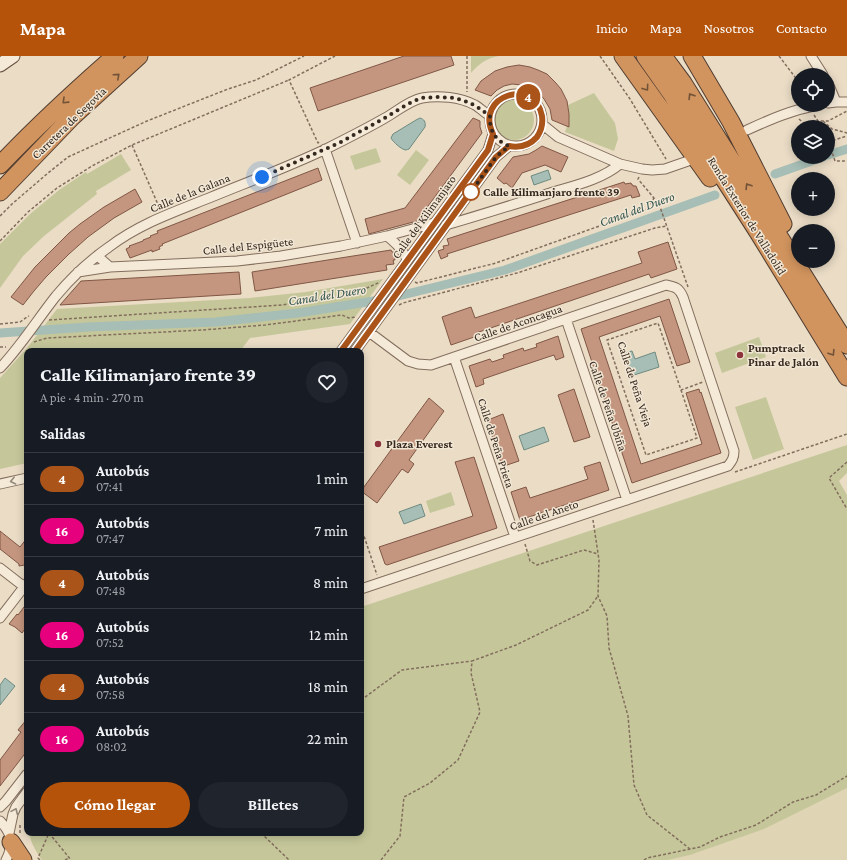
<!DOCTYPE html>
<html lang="es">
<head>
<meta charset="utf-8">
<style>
  :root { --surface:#171b24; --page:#20242c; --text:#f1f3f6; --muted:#9ea1a6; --line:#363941; --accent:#b45309 }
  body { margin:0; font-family:"Crimson Pro",serif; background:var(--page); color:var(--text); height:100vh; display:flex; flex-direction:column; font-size:15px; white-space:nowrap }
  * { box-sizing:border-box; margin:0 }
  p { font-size:13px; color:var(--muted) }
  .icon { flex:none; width:22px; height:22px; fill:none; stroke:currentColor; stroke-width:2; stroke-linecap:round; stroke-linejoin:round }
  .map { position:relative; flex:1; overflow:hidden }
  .drawer { position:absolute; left:24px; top:292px; width:340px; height:488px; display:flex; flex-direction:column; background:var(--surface); border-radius:8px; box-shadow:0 2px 10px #0003 }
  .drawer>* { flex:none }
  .badge { padding:0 8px; border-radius:13px; font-size:14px; line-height:26px }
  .buttons { position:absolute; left:791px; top:12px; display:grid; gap:8px }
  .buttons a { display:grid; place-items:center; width:44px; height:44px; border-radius:50%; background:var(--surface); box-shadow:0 2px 10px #0003; font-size:20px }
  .you { position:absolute; width:20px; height:20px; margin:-10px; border:3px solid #fff; border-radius:50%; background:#1a73e8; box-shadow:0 0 0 6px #1a73e833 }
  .map>.badge { position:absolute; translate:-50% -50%; box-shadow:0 0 0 2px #fff }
  h2 { padding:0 16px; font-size:15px; line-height:36px }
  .round { display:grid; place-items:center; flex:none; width:42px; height:42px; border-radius:21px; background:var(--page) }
  .headline { display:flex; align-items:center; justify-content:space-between; height:68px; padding:0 16px }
  h1 { font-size:19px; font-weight:700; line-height:30px }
  .action { display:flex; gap:8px; margin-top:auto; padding:8px 16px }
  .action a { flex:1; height:46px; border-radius:24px; background:var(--accent); color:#fff; font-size:16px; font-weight:700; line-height:46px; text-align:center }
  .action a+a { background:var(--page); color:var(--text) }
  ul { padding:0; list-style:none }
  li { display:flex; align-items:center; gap:12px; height:52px; padding:0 16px; border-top:1px solid var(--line) }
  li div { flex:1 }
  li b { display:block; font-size:15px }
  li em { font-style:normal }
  li .badge { min-width:44px; font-weight:700; text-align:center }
  header { display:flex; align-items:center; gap:24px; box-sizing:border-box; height:56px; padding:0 20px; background:var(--accent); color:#fff }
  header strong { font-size:19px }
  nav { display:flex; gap:22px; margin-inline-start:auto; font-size:14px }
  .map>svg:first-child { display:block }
  .farmland { fill:#dfd4b3 }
  .green { fill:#c5c79a }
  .water { fill:#a6beb5; stroke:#6e8b81 }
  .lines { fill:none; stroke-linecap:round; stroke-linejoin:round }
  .canal { stroke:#a6beb5; stroke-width:9 }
  .building { fill:#c4967f; stroke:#805745 }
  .street-casing { stroke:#836e5d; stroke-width:11 }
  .secondary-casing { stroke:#654f40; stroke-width:15 }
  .highway-casing { stroke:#513d31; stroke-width:19 }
  .path { stroke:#836e5d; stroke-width:1.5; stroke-dasharray:3 2; stroke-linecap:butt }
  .street { stroke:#f5ead8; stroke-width:9 }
  .secondary { stroke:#f5ead8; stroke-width:13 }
  .highway { stroke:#d1945e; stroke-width:17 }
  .oneway { stroke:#735338 }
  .oneway2 { stroke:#95897c }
  .line-casing { stroke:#fff; stroke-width:9 }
  .line { stroke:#aa541a; stroke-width:6 }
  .walk { stroke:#35281f; stroke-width:4; stroke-dasharray:0 7.2 }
  .stop-dot { fill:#fff; stroke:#aa541a; stroke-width:2 }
  .poi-dot { fill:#8c333b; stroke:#f2e7d4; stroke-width:1.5 }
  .labels { text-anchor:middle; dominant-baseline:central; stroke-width:3; stroke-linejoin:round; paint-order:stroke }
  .street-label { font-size:12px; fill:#35281f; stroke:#f2e7d4 }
  .stop-label { font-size:12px; font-weight:bold; fill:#35281f; stroke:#f2e7d4; text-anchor:start }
  .poi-label { font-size:12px; font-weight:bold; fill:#35281f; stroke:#f2e7d4; text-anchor:start }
  .water-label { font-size:13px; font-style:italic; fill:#30534e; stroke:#f2e7d4 }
</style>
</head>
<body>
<header>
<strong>Mapa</strong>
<nav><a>Inicio</a><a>Mapa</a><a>Nosotros</a><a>Contacto</a></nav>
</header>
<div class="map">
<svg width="847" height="804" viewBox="0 0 847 804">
  <rect width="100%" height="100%" fill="#eadcc5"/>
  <path class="farmland" d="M 847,732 L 847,804 L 668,804 L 690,799 L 763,773 Z"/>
  <path class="green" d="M 471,0 L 499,0 C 486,2 479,8 471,17 Z
    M 594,37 L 615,67 L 618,83 L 614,95 L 565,76 L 567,70 L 569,70 L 569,58 L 568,49 Z
    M494 64a20 20 0 1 1 40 0a20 20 0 1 1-40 0Z
    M 376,92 L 381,106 L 355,114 L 350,100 Z
    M 416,94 L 429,104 L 410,129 L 397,119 Z
    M 121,98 L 131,114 L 96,135 L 97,138 L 44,180 L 23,200 L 0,232 L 0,188 L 30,158 L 59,134 L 86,116 L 87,118 Z
    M 383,223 L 350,268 L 250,282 L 240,295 L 27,295 L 27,407 L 0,413 L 0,322 L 27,292 L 57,253 L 250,242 L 306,236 Z
    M 759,281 L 766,301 L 722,317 L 715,297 Z
    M 766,341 L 784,393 L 753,404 L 735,351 Z
    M 847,389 L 847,417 L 839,425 L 847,439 L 847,732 L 764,773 L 690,799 L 668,804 L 42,804 C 36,796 31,787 29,777 L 361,777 L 361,551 Z
    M 451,436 L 455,449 L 430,457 L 426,445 Z"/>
  <path class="water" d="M 420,62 C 424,63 426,66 425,71 L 409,93 C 408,93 407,94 406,94 C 402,94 393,86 391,82 L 393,78 L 416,64 Z
    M 548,114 L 551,123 L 534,129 L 531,120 Z
    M 632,295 L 635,303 L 655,296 L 659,311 L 631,320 L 624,297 Z
    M 544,371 L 549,385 L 524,394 L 519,380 Z
    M 421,448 L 425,460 L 404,468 L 399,456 Z
    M 5,622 L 15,630 L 0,649 L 0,629 Z"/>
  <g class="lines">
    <path class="canal" d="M 828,99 L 847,93
      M 775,118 L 823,101
      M 0,277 L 88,271 L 216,266 L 298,257 L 386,243 L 505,214 L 715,139"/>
  </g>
  <path class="building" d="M 404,0 L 451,0 L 454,9 L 318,55 L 310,32 Z
    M 519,9 L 530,11 L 538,14 L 547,18 L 555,26 L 561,33 L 567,45 L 569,58 L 569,71 L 552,64 L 550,53 L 544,43 L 538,36 L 530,31 L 522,29 L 512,28 L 504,30 L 497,34 L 491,40 L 475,34 L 481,25 L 495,15 L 507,11 Z
    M 473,62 L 480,65 L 480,71 L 482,77 L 417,165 L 369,178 L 365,163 L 405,152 Z
    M 542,90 L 568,101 L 561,116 L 545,109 L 522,117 L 512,132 L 506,127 L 504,128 L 497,122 L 513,101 L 529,98 L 536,94 Z
    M 318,112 L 322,124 L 162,188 L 163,189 L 159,191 L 160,193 L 152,196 L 152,194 L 130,202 L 126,193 L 130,191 L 129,190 L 143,185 L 143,184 L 151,181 L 150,180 L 158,177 L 157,175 Z
    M 624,126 L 625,128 L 631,127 L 632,129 L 633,129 L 633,130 L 636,130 L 640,140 L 632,142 L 631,139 L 447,198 L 448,200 L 441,203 L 438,195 L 444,193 L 443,190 L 449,189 L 447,183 Z
    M 135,133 L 142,146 L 114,162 L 88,181 L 69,198 L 46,221 L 34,235 L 23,249 L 11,241 L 35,211 L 69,177 L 80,168 L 104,151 Z
    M 668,186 L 677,213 L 651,222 L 649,218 L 476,277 L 477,280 L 451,289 L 442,261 L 471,251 L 475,262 L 642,207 L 638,196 Z
    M 391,194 L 392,196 L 394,196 L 395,204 L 393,204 L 394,208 L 386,209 L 387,214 L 255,235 L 252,216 Z
    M 239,216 L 241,238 L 60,249 L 81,225 Z
    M 669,243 L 690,306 L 677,310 L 660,260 L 599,281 L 641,408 L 702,388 L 686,337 L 699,333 L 700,337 L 701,336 L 721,397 L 632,427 L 581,273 Z
    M 558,280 L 564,301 L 556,304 L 554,299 L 518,311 L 483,323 L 484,328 L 476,331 L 469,310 L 490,303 L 492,306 L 504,302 L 503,299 L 523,292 L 524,295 L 537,291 L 536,288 Z
    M 574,333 L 590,381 L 574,386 L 558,339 Z
    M 429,342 L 444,355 L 409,404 L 414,408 L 408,417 L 402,413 L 377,447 L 361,435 Z
    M 503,358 L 519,405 L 504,410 L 502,406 L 501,407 L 488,368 L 489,367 L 488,364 Z
    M 474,401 L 497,472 L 387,509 L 385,508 L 379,491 L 473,460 L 455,406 Z
    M 600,406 L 609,434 L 520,464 L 511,436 L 526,431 L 530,442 L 576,427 L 588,423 L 584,411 Z
    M 0,475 L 20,491 L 27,482 L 27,506 L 25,509 L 19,510 L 19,508 L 0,493 Z
    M 27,547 L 27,570 L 22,577 L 15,571 L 9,568 L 17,558 L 18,559 Z
    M 27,663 L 27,695 L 0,730 L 0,704 L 21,676 L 18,674 Z"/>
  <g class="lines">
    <defs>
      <path id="street" d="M 811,0 L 823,19
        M 828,27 L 836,46
        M490 64a26 26 0 1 1 52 0a26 26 0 1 1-52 0Z
        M 828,47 L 836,46 L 847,46
        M 542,68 L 558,81 L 620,108 L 642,113 L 652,114 L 665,113 L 688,105
        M 747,74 C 771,63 792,54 818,49
        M 325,93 L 357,187
        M 446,169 C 481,159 515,148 550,137 C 573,130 601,124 620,108
        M 387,180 C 396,187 402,193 407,203
        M 98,199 L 101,203 L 110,211 L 237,205 L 281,200 L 341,190 L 387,180 L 434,167
        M 78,216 L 110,211
        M 566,263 L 627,444
        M 341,295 L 488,94 L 493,78
        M 355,295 L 496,101 L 509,90
        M 454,301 L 515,481
        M 0,312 C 21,290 37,264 56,240 C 71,222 89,205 109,191 C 139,168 174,156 209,142 C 248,126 288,111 326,93 C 346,83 366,73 385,62 C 396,56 410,44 422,42 C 439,39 460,41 475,49 C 480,52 485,57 490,60
        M 0,428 L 27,422
        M 0,512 L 27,533
        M 361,533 L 728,410 C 732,405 734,402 734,395 L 683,241 C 679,232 676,231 666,229 L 431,309 L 418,308 L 408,305 L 369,276
        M 0,562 L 27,527
        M 0,751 L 6,745 L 27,718
        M 0,765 C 12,777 14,789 6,804
        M 9,777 L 13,758 L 16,751 L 27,736"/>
      <path id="secondary" d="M 0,9 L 13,0"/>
      <path id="highway" d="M 623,0 L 710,122
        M 645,0 L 671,37 L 699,84 L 758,176 L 847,321
        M 663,0 L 683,27 L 847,289
        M 692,0 L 731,66 L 783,168
        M 0,109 C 36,71 75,35 115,0
        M 0,136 L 72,61 L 139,0
        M 11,786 L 23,804"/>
    </defs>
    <use href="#street" class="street-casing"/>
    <use href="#secondary" class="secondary-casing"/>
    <use href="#highway" class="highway-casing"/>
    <path class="path" d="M 467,0 L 467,36
      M 600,0 L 630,43 L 666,103
      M 779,0 L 798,25
      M 814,59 L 818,65 L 828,65 L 847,55
      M 799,63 L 808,71
      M 823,65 L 832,73 L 847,77
      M 319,86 L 318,87 L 289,24 L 335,0
      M 828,86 L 847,80
      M 132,89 L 160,153
      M 828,89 L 830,90 L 835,105 L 847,105
      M 639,121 L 638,123 L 659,148 L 688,231
      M 0,160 L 12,148 L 48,117 L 68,101 L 147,65 L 228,33 L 256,24 L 304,0
      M 0,185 L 28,156 L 57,132 L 92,110 L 132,89 L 289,24
      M 415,226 L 417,227 L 496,207 L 647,153 L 654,142
      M 399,249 L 403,247 L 517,217 L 655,172 L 667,170
      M 49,264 L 282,249 L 354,238 L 380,226
      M 0,268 L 20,266 L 27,261 L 29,260
      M 34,286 L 47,282 L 203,274 L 265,269 L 342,259 L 349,262 L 356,261
      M 0,291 L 6,291
      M 681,334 L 697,382 L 646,399 L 607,284 L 658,267 L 681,334 L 703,326
      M 847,406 L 829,422 L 847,453
      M 735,416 L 847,378
      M 593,464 L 599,504 L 598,540 L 607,560 L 609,592 L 628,660 L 634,729 L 647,759 L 690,793
      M 361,471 L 377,519
      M 525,488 L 530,505 L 537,509 L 584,494 L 598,498
      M 361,644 L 402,614 L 472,605
      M 20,777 L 20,769
      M 49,777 L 71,804
      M 261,777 L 288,803 L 286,804
      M 40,804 L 38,802 L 49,777
      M 65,804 L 69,802
      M 381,804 L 400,780 L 404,741 L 430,727 L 458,704 L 480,656 L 471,617 L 472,605 L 516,589 L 588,554 L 598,540
      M 644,804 L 647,802 L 700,791 L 720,781 L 756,769 L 793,746 L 816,739 L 847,720"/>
    <use href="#street" class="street"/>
    <use href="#secondary" class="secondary"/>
    <use href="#highway" class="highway"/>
  </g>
  <defs><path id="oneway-chevron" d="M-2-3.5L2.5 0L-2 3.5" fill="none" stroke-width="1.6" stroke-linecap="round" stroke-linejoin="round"/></defs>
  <g class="oneway">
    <use href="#oneway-chevron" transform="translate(117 20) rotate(-42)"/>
    <use href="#oneway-chevron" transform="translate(646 32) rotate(54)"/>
    <use href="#oneway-chevron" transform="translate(691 40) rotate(-122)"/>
    <use href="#oneway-chevron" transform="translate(65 45) rotate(136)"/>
    <use href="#oneway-chevron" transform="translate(748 130) rotate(-122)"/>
    <use href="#oneway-chevron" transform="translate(832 297) rotate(58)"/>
  </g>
  <g class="oneway2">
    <use href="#oneway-chevron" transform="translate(13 425) rotate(167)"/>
    <use href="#oneway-chevron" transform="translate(15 755) rotate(-66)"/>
  </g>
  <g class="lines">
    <defs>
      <path id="line" d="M 341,295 L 488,94 L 493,78 C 474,39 535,21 542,60 C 543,67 541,75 537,81 C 530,89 520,92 509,90 L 496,101 L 355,295"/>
    </defs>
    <use href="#line" class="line-casing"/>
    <use href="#line" class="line"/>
    <path class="walk" d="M 262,121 L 339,87 L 383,63 L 408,48 L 421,42 L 437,41 L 455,42 L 465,45 L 476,50 L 490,60 C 489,75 496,85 509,90 L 496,101 L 471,136"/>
  </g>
  <circle class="stop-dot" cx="471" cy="136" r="8"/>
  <g class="poi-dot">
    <circle cx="740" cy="299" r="4"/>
    <circle cx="378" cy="388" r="4"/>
  </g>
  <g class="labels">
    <g class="street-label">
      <text transform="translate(69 67) rotate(-44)">Carretera de Segovia</text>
      <text transform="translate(190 137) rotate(-22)">Calle de la Galana</text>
      <text transform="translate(747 160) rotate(58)">Ronda Exterior de Valladolid</text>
      <text transform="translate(424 161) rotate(-54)">Calle del Kilimanjaro</text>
      <text transform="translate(248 190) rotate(-6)">Calle del Espigüete</text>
      <text transform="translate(518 267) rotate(-19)">Calle de Aconcagua</text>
      <text transform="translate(635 328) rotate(72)">Calle de Peña Vieja</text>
      <text transform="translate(608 350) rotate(71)">Calle de Peña Ubiña</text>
      <text transform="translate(496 387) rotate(72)">Calle de Peña Prieta</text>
      <text transform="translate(544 459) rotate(-19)">Calle del Aneto</text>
    </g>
    <g class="stop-label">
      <text x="483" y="136">Calle Kilimanjaro frente 39</text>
    </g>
    <g class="poi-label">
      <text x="748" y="292">Pumptrack<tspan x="748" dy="14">Pinar de Jalón</tspan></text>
      <text x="386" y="388">Plaza Everest</text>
    </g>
    <g class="water-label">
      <text transform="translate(637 153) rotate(-20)">Canal del Duero</text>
      <text transform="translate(327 239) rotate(-9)">Canal del Duero</text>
    </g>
  </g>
</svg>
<div class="buttons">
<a><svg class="icon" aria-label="locate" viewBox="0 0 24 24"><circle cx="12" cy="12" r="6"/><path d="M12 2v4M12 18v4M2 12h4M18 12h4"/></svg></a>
<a><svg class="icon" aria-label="layers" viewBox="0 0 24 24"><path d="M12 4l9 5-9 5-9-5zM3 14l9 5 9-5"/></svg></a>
<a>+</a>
<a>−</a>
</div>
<div class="you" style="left:262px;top:121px"></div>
<b class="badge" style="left:528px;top:41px;background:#aa541a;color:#fff">4</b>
<section class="drawer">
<div class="headline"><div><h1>Calle Kilimanjaro frente 39</h1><p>A pie · 4 min · 270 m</p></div><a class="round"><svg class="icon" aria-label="heart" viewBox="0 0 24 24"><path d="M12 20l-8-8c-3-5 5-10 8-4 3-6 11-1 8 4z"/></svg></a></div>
<h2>Salidas</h2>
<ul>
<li><span class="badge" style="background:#aa541a;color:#fff">4</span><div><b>Autobús</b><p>07:41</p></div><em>1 min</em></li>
<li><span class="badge" style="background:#e6007e;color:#fff">16</span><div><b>Autobús</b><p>07:47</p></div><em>7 min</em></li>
<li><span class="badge" style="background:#aa541a;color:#fff">4</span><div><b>Autobús</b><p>07:48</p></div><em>8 min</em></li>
<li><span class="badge" style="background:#e6007e;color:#fff">16</span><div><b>Autobús</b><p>07:52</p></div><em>12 min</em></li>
<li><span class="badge" style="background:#aa541a;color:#fff">4</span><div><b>Autobús</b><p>07:58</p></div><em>18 min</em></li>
<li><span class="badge" style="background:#e6007e;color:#fff">16</span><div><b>Autobús</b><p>08:02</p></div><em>22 min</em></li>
</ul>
<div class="action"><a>Cómo llegar</a><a>Billetes</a></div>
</section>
</div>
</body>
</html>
